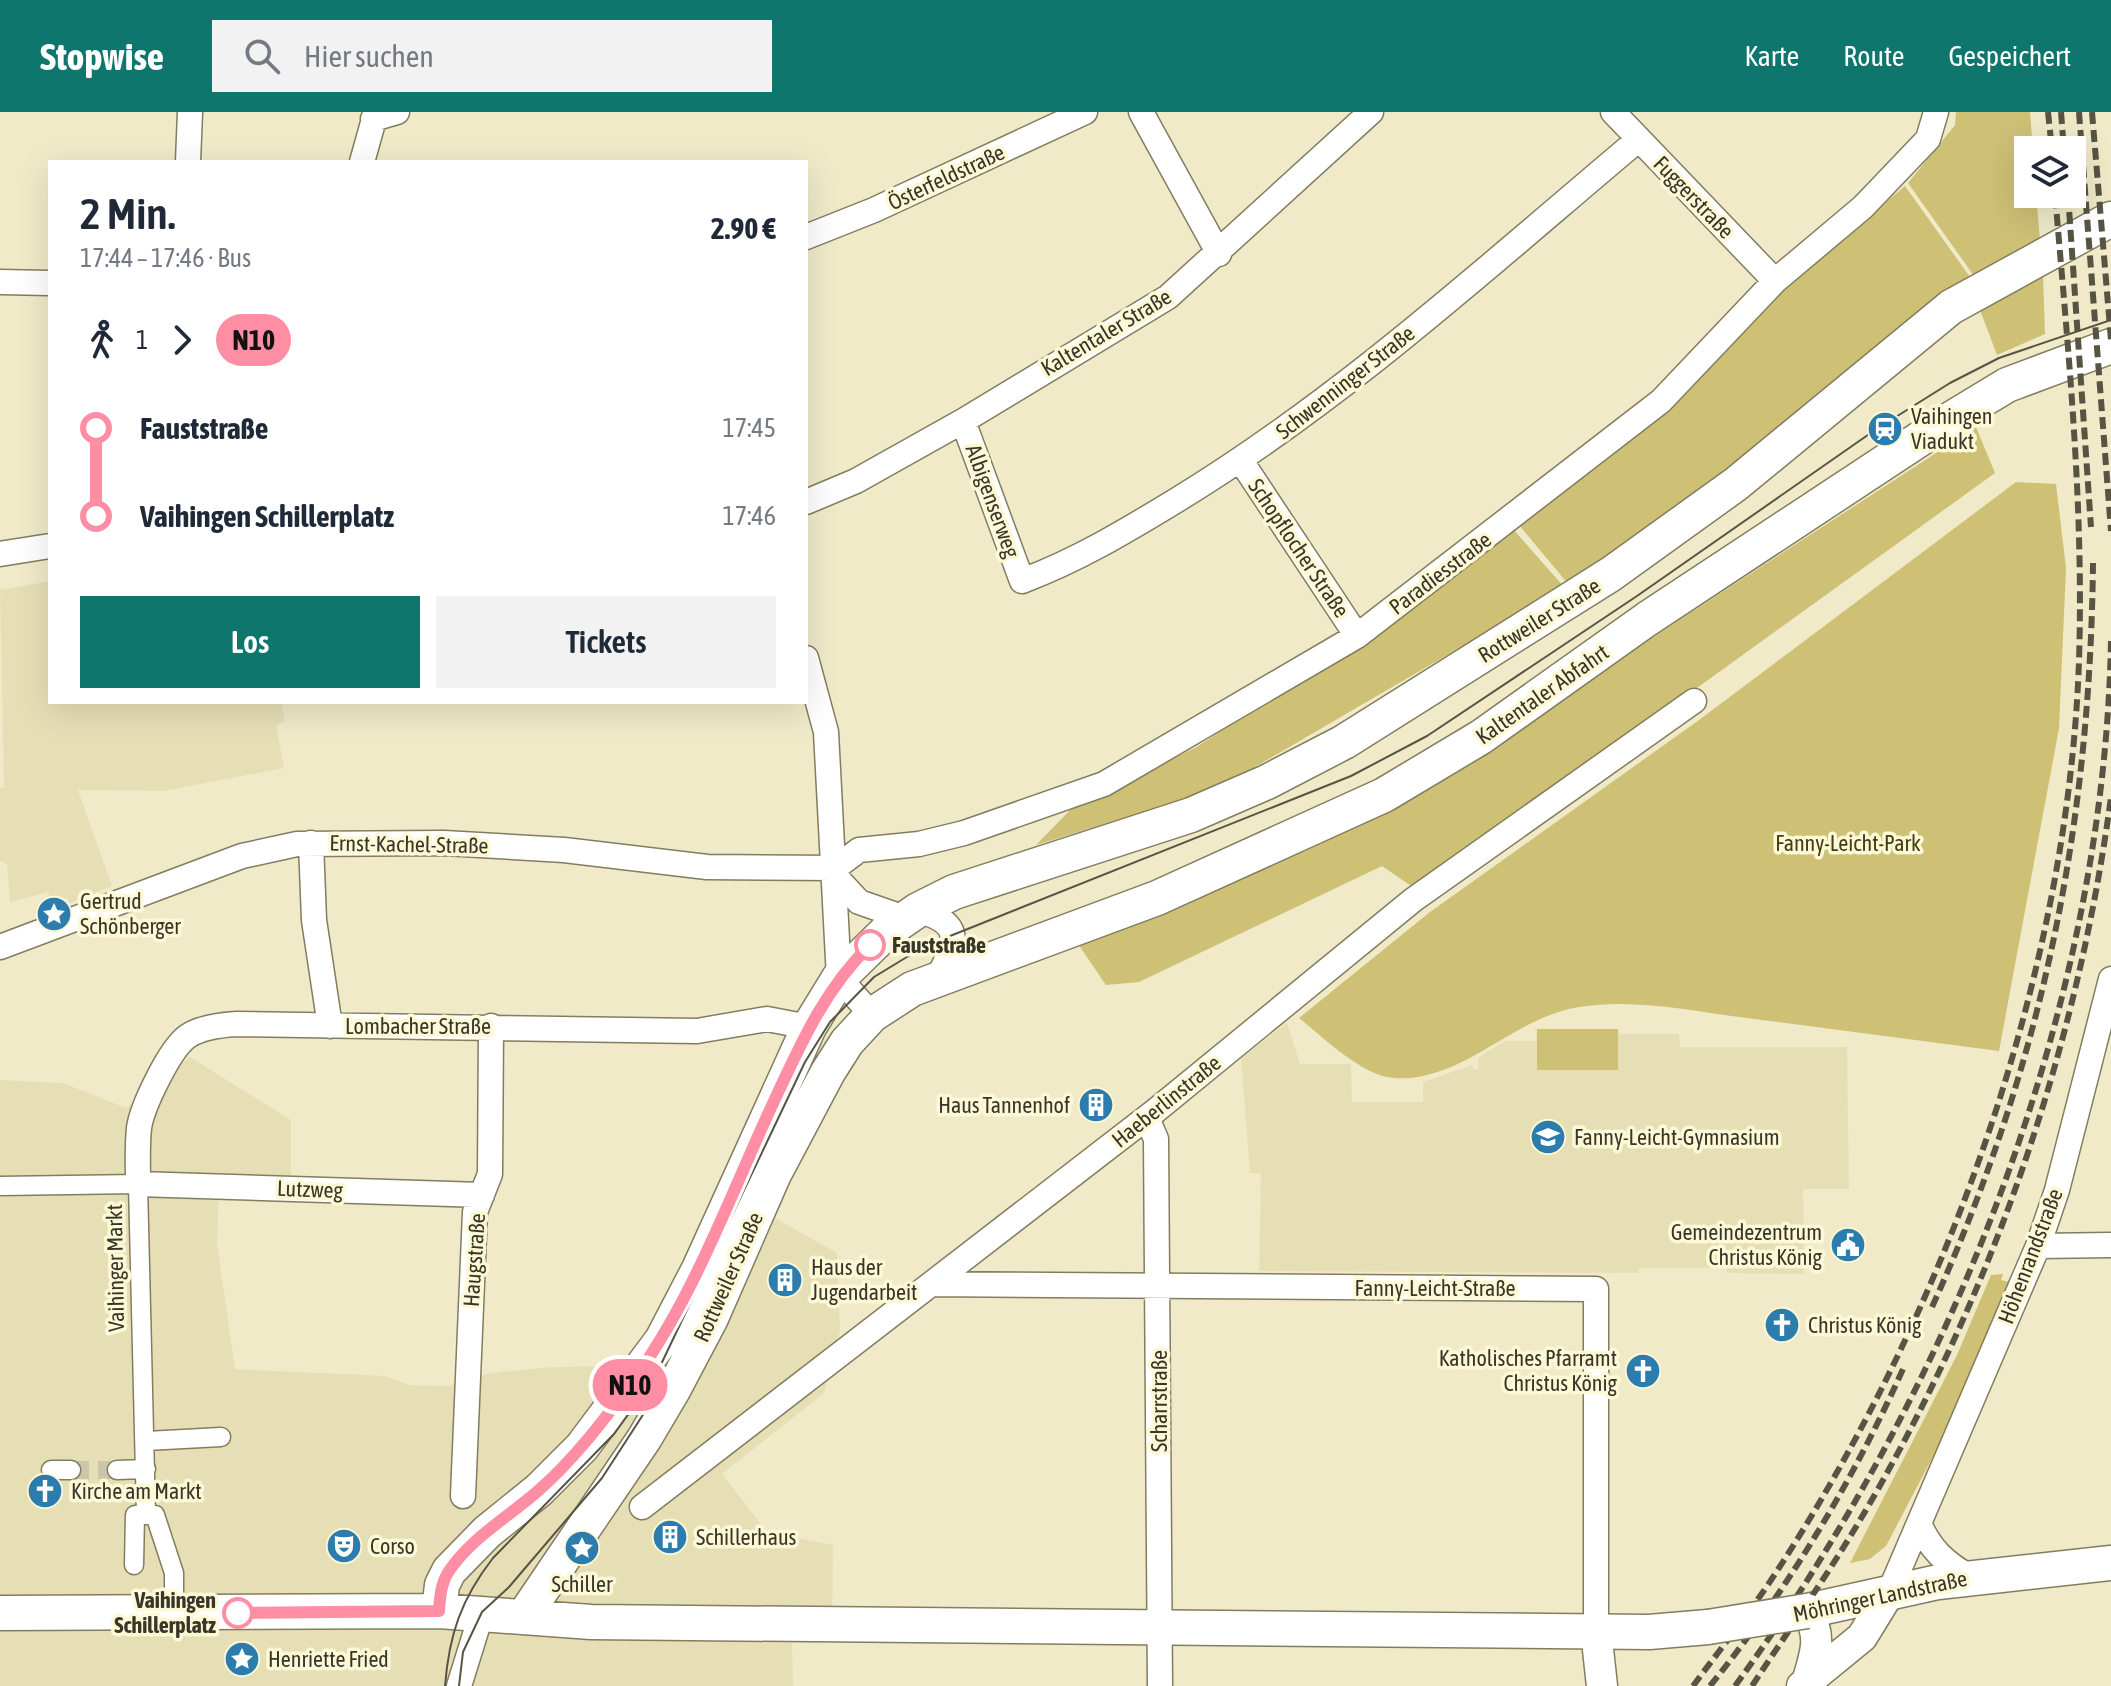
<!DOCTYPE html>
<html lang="de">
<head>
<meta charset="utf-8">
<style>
  :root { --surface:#fff; --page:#f2f2f3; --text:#1f2937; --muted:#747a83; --accent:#0f766e }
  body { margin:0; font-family:"Asap Condensed",sans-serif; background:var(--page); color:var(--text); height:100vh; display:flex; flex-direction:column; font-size:30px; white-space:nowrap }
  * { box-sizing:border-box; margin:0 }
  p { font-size:26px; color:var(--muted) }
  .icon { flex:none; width:44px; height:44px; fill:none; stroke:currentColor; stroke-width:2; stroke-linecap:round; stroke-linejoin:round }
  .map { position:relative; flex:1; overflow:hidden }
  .panel { position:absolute; left:48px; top:48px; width:760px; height:544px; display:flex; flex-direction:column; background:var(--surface); border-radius:0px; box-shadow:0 8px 32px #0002 }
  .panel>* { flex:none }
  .badge { padding:0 16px; border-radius:26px; font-size:28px; line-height:52px }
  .tools { position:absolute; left:2014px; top:24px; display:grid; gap:16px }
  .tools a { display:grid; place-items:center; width:72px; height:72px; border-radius:0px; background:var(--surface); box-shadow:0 8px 32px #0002; font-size:40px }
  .map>.badge { position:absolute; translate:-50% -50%; box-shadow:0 0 0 4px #fff }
  .legs { display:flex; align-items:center; gap:12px; height:88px; padding:0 32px; font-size:26px }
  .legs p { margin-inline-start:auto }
  .headline { display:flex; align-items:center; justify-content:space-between; height:136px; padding:0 32px }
  h1 { font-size:44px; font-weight:600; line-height:60px }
  .action { display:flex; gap:16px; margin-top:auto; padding:16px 32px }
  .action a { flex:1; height:92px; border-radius:0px; background:var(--accent); color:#fff; font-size:32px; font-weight:600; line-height:92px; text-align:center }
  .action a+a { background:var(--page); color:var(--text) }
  ul { padding:0 32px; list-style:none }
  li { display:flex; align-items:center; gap:28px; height:88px; font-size:30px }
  li i { display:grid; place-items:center; width:12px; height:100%; margin:0 10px; background:currentColor }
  li i::after { content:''; width:20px; height:20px; margin:-10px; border:6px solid; border-radius:50%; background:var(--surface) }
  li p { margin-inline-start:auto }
  li:first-child i { background:linear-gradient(#0000 50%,currentColor 0) }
  li:last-child i { background:linear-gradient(currentColor 50%,#0000 0) }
  header { display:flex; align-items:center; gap:48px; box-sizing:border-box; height:112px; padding:0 40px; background:var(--accent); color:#fff }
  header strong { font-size:38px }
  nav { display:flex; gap:44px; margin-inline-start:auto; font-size:28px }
  .search { width:560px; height:72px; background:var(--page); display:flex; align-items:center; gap:20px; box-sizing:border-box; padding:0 28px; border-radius:0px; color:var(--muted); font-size:30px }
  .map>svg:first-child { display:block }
  .built { fill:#e6dfb6 }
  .green { fill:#cec075 }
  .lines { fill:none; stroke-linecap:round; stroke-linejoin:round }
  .pedestrian-tunnel { stroke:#cbc6a9; stroke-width:18; stroke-dasharray:18 9; stroke-linecap:butt }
  .pedestrian-casing { stroke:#827d5f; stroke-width:21 }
  .minor-casing { stroke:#827d5f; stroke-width:27 }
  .tertiary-casing { stroke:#827d5f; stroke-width:33 }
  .secondary-casing { stroke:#827d5f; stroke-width:37 }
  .pedestrian { stroke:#fff; stroke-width:18 }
  .minor { stroke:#fff; stroke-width:24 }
  .tertiary { stroke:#fff; stroke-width:30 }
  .secondary { stroke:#fff; stroke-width:34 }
  .tram { stroke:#575444; stroke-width:2 }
  .rail { stroke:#575444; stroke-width:6; stroke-dasharray:12 6; stroke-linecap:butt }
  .secondary-bridge-casing { stroke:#827d5f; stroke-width:37; stroke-linecap:butt }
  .secondary-bridge { stroke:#fff; stroke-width:34 }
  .line-1-casing { stroke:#fff; stroke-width:18 }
  .line-1 { stroke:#ff8ea5; stroke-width:12 }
  .stop-1-dot { fill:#fff; stroke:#ff8ea5; stroke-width:4 }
  .labels { text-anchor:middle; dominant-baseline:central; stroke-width:7; stroke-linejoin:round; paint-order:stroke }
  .street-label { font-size:22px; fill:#383529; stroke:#fdf8d6 }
  .poi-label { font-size:22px; fill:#383529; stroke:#fdf8d6; text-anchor:start }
  .park-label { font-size:22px; fill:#443c13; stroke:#fdf8d6 }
  .stop-label { font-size:22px; font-weight:bold; fill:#383529; stroke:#fdf8d6; text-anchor:start }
</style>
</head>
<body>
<header>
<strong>Stopwise</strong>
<div class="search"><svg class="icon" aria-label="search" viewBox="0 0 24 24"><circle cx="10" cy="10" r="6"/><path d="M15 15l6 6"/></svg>Hier suchen</div>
<nav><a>Karte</a><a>Route</a><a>Gespeichert</a></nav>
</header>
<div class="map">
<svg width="2111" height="1574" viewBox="0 0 2111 1574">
  <rect width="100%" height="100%" fill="#f0eac9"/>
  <path class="built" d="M 50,469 L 50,590 L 281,590 L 285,610 L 276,612 L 284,656 L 164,679 L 78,678 L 112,774 L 70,791 L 67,786 L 52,791 L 48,780 L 10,790 L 7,753 L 0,749 L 0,676 L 4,676 L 0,478 Z
    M 1287,911 L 1300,952 L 1351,952 L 1352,990 L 1423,990 L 1423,970 L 1472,953 L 1473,957 L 1478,957 L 1479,945 L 1505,929 L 1536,929 L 1537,917 L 1618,917 L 1619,922 L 1679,922 L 1680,935 L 1847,935 L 1849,1077 L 1803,1077 L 1804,1162 L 1727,1161 L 1726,1156 L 1639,1156 L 1638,1161 L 1259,1159 L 1261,1061 L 1250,1061 L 1241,946 Z
    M 190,945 L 291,1008 L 291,1078 L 219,1075 L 217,1132 L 235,1257 L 385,1264 L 410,1273 L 447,1274 L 490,1261 L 552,1255 L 637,1254 L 726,1217 L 775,1106 L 837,1141 L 840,1218 L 824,1281 L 722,1362 L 767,1420 L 833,1433 L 832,1529 L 792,1530 L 793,1574 L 0,1574 L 0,968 L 63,971 L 126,996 Z"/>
  <path class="green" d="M 1956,0 L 2030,0 L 2033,38 L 2028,38 L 2028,82 L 2036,82 L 2040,128 L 1974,164 L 1908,71 L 1955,13 Z
    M 1905,74 L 1970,165 L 1755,340 L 1569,473 L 1519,413 L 1777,183 Z
    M 2043,162 L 2045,222 L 1997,243 L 1980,198 Z
    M 1976,315 L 1995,361 L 1417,778 L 1382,754 L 1139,870 L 1106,873 L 1078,832 L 1438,665 Z
    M 2016,370 L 2056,372 L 2066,456 L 2059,616 L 1999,939 C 1915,928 1831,917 1747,906 C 1692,899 1634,886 1579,895 C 1513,905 1463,970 1395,966 C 1363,965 1323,925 1299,906 L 1430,800 L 1699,608 Z
    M 1513,417 L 1564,475 L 1217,677 L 1036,733 L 1078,690 L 1195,636 L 1403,500 Z
    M 1537,917 L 1618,917 L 1618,958 L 1537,958 Z
    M 2003,1162 L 2001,1168 L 2010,1170 L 1950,1312 L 1886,1434 L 1870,1447 L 1850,1451 L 1957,1243 L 1991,1163 Z"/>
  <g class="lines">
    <path class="pedestrian-tunnel" d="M 71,1358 L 117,1358"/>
    <defs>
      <path id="pedestrian" d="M 0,1074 L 138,1072 L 146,1403
        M 146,1329 L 221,1325
        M 51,1358 L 71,1358
        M 117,1358 L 146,1357
        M 134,1453 L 135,1403 L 155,1403 L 174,1461 L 174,1502"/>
      <path id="minor" d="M 1141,0 L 1219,142
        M 1613,0 L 1775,169
        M 373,7 L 397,0
        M 188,50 L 190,0
        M 362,50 L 376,0
        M 806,125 L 874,98 L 1085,0
        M 0,170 L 50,171
        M 963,309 L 1022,469 C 1078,448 1126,419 1177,388 C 1344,286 1489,153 1639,27
        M 1241,349 L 1357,524
        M 806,390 L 856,369 L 963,309 L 1168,185 L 1371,0
        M 0,442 L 50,434
        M 806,546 L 826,620 L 839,866 L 872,903
        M 311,731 L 314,808 L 330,914
        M 835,756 L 859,738 L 919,732 L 964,721 L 1104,672 L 1357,524 L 1661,289 L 1775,169 L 1863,95 L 1928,27 L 1936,0
        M 835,764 L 859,790 L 905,806
        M 918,798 C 965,813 956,828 938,866
        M 0,835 L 242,744 L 297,732 L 444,731 L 564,738 L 707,755 L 835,756
        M 1147,1006 L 1156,1027 L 1160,1574
        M 482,1083 L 138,1072 C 138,1054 137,1035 139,1016 C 142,995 170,936 188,924 C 201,915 221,913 236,912 L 697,919 L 767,907 L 809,915
        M 2038,1134 L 2111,1133
        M 933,1172 L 1596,1177 L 1596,1519
        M 463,1384 L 475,1100 L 490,1062 L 491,914
        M 642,1395 L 1154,1000 L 1413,788 L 1694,589
        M 1919,1411 C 1930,1437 1945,1451 1970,1465
        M 1889,1481 L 2038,1134 L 2057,1078 L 2111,867
        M 459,1574 L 482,1500"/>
      <path id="tertiary" d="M 1807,1499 C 1822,1524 1816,1540 1808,1567
        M 1596,1519 L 1602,1574
        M 1802,1574 L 1862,1525 L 1889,1481"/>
      <path id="secondary" d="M 439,1499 L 442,1473 L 449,1459 L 487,1420 L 539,1378 L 582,1335 L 662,1228 L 699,1157 L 809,915 L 839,866 L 886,820 L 918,798 L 954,780 L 1191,703 L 1267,670 L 1344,630 L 1611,462 L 1736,372 L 1951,195 L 2111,107
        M 1807,1499 L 1938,1470 L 2111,1451
        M 0,1501 L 439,1499 L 591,1510 L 1649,1520 L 1708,1515
        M 524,1504 L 644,1327 L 673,1278 L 711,1206 L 774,1062 L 828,960 L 847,930 L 872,903 L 912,877 L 1157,786 L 1384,683 L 1481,625 L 1647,507 L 1941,313 L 2007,273 L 2111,234"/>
    </defs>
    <use href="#pedestrian" class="pedestrian-casing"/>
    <use href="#minor" class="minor-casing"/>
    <use href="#tertiary" class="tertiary-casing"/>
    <use href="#secondary" class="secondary-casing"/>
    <use href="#pedestrian" class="pedestrian"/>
    <use href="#minor" class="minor"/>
    <use href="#tertiary" class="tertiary"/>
    <use href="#secondary" class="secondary"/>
    <path class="tram" d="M 445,1574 C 449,1523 461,1487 493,1446 L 614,1322 L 655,1265 L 805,950 L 830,910 L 874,865 L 925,834 L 1351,664 L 1427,624 L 1637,484 L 1875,318 L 1950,271 L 1999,246 L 2111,208
      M 459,1574 L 463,1540 L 482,1500 L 509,1475 L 602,1366 L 661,1275"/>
    <path class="rail" d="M 2048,0 L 2052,38
      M 2061,0 L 2064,38
      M 2079,0 L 2111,419
      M 2092,0 L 2111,228
      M 2068,82 L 2091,415
      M 1932,1195 C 2042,952 2090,718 2093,451
      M 1693,1574 C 1721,1536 1752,1498 1777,1459 C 1947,1198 2068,862 2079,549 C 2084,393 2068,237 2055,82
      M 1710,1574 C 1787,1479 1853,1369 1903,1257
      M 1735,1574 C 1951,1278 2104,899 2111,529
      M 1752,1574 C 1792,1513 1834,1454 1870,1391 C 1995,1174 2078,932 2111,685"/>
    <defs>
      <path id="secondary-bridge" d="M 1708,1515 L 1807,1499"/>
    </defs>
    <use href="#secondary-bridge" class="secondary-bridge-casing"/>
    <use href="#secondary-bridge" class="secondary-bridge"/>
  </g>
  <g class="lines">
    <defs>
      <path id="line-1" d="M 238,1501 L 439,1499 C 440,1484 441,1471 449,1459 C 472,1425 510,1404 539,1378 C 573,1348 600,1313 627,1277 C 693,1190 729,1085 775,987 C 801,931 825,877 870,833"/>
    </defs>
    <use href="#line-1" class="line-1-casing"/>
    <use href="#line-1" class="line-1"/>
  </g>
  <defs>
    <symbol id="station-disc" viewBox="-11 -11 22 22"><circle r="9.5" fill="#2c7dae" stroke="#fdf8d6"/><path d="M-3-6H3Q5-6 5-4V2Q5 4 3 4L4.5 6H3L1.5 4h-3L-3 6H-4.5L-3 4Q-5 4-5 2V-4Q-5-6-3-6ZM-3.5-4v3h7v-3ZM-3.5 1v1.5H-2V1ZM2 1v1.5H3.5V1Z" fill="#fff"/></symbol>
    <symbol id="sight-disc" viewBox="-11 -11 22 22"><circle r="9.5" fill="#2c7dae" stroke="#fdf8d6"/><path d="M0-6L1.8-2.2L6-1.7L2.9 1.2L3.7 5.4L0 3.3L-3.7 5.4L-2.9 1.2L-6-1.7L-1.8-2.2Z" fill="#fff"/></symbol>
    <symbol id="building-disc" viewBox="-11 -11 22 22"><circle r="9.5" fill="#2c7dae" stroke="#fdf8d6"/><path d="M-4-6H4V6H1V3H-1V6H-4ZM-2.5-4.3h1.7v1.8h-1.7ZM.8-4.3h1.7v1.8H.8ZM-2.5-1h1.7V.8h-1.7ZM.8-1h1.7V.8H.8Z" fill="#fff"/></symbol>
    <symbol id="school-disc" viewBox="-11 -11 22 22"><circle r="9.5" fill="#2c7dae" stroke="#fdf8d6"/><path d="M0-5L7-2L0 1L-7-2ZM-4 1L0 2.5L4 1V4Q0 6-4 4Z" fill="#fff"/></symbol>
    <symbol id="civic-disc" viewBox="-11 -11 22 22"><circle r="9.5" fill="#2c7dae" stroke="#fdf8d6"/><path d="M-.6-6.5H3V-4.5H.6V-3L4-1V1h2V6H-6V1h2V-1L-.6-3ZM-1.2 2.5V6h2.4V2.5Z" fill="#fff"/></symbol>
    <symbol id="church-disc" viewBox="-11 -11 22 22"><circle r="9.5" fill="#2c7dae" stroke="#fdf8d6"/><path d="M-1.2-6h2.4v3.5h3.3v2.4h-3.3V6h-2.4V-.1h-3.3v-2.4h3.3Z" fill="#fff"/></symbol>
    <symbol id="theatre-disc" viewBox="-11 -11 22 22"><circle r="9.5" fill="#2c7dae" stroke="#fdf8d6"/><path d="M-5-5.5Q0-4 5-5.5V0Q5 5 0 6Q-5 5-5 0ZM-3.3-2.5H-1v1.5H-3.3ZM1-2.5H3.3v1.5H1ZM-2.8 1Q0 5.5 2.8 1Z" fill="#fff"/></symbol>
  </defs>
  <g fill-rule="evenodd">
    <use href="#station-disc" x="1865" y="297" width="40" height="40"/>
    <use href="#sight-disc" x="34" y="782" width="40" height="40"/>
    <use href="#building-disc" x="1076" y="973" width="40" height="40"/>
    <use href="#school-disc" x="1528" y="1005" width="40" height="40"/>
    <use href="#civic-disc" x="1828" y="1113" width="40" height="40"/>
    <use href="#building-disc" x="765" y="1148" width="40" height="40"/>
    <use href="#church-disc" x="1762" y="1193" width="40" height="40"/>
    <use href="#church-disc" x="1623" y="1239" width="40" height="40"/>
    <use href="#church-disc" x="25" y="1359" width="40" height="40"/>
    <use href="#building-disc" x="650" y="1405" width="40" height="40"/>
    <use href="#theatre-disc" x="324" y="1414" width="40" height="40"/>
    <use href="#sight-disc" x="562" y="1416" width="40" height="40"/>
    <use href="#sight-disc" x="222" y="1527" width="40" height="40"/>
  </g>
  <g class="stop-1-dot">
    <circle cx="870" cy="833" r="14"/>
    <circle cx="238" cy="1501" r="14"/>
  </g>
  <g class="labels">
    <g class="street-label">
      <text transform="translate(946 65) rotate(-25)">Österfeldstraße</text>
      <text transform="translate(1694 85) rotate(46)">Fuggerstraße</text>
      <text transform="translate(1106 220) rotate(-31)">Kaltentaler Straße</text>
      <text transform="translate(1345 270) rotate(-38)">Schwenninger Straße</text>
      <text transform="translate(993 389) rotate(70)">Albigenserweg</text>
      <text transform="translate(1299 436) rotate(56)">Schopflocher Straße</text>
      <text transform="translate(1440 461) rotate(-37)">Paradiesstraße</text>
      <text transform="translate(1539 508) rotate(-32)">Rottweiler Straße</text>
      <text transform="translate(1542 582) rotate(-35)">Kaltentaler Abfahrt</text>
      <text transform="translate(409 732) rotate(1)">Ernst-Kachel-Straße</text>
      <text x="418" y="914">Lombacher Straße</text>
      <text transform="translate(1166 989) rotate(-39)">Haeberlinstraße</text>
      <text transform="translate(310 1077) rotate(2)">Lutzweg</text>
      <text transform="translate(2030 1144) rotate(-69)">Höhenrandstraße</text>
      <text transform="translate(474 1148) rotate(-86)">Haugstraße</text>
      <text transform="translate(115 1156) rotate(-91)">Vaihinger Markt</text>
      <text transform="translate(728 1165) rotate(-66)">Rottweiler Straße</text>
      <text x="1435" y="1176">Fanny-Leicht-Straße</text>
      <text transform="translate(1159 1289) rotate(-90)">Scharrstraße</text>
      <text transform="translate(1880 1484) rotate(-12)">Möhringer Landstraße</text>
    </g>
    <g class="poi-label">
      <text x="1911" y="304">Vaihingen<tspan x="1911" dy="25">Viadukt</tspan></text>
      <text x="80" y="789">Gertrud<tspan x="80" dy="25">Schönberger</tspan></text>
      <text x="1070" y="993" text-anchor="end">Haus Tannenhof</text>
      <text x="1574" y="1025">Fanny-Leicht-Gymnasium</text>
      <text x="1822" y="1120" text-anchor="end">Gemeindezentrum<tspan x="1822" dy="25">Christus König</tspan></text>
      <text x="811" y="1155">Haus der<tspan x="811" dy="25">Jugendarbeit</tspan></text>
      <text x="1808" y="1213">Christus König</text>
      <text x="1617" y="1246" text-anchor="end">Katholisches Pfarramt<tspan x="1617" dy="25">Christus König</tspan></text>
      <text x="71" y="1379">Kirche am Markt</text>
      <text x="696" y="1425">Schillerhaus</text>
      <text x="370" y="1434">Corso</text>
      <text x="582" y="1472" text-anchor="middle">Schiller</text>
      <text x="268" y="1547">Henriette Fried</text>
    </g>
    <g class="park-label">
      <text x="1848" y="731">Fanny-Leicht-Park</text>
    </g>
    <g class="stop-label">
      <text x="892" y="833">Fauststraße</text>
      <text x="216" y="1488" text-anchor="end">Vaihingen<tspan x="216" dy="25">Schillerplatz</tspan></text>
    </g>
  </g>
</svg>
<div class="tools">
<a><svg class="icon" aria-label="layers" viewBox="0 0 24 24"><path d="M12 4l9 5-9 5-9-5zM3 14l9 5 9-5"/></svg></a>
</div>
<b class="badge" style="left:630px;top:1273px;background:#ff8ea5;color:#111">N10</b>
<section class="panel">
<div class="headline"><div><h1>2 Min.</h1><p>17:44 – 17:46 · Bus</p></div><b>2.90 €</b></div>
<div class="legs"><svg class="icon" aria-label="walk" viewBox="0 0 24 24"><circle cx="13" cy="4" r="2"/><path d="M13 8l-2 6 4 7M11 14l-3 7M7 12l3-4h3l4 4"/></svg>1<svg class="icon" aria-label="forward" viewBox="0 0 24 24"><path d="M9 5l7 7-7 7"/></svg><b class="badge" style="background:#ff8ea5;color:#111">N10</b></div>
<ul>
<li><i style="color:#ff8ea5"></i><b>Fauststraße</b><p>17:45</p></li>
<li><i style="color:#ff8ea5"></i><b>Vaihingen Schillerplatz</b><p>17:46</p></li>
</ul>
<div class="action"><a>Los</a><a>Tickets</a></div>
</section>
</div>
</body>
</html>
